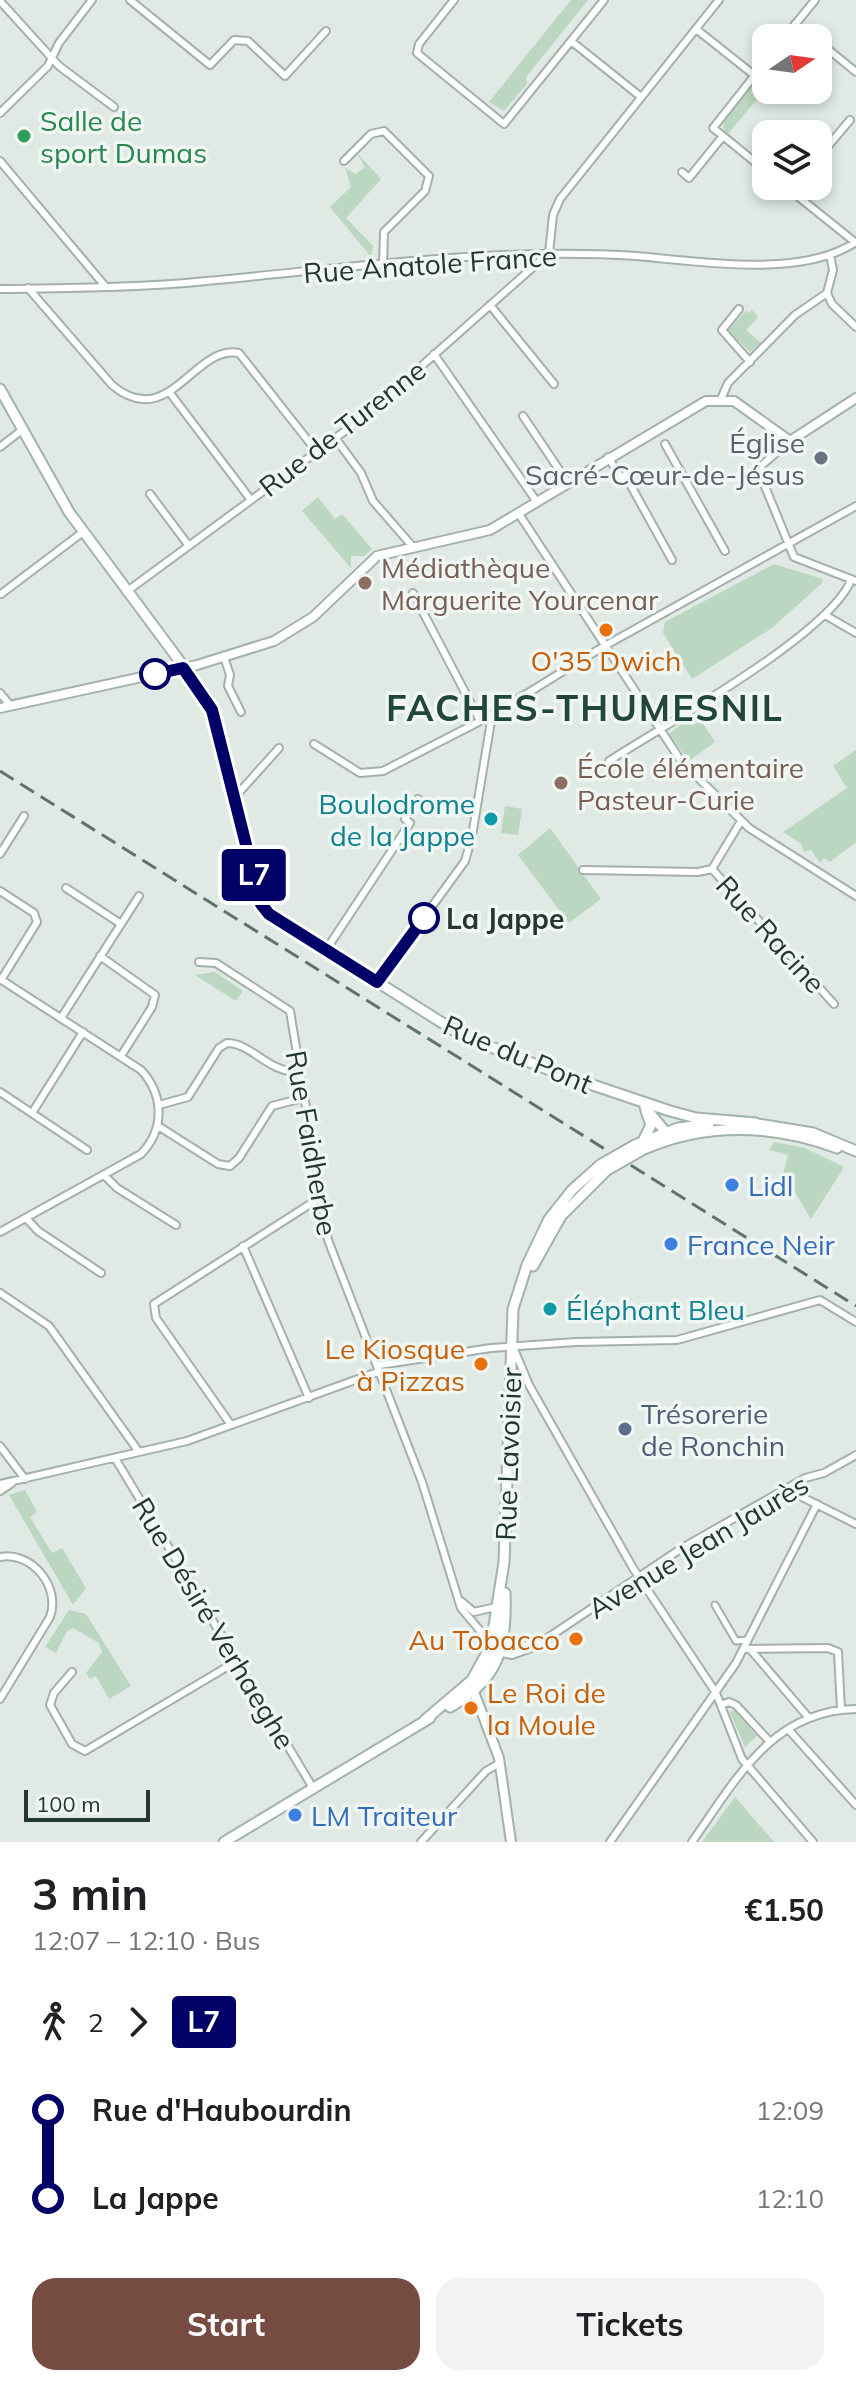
<!DOCTYPE html>
<html lang="en">
<head>
<meta charset="utf-8">
<style>
  :root { --surface:#fff; --page:#f2f2f2; --text:#202124; --muted:#757577; --accent:#764b42 }
  body { margin:0; font-family:Mulish,sans-serif; background:var(--page); color:var(--text); height:100vh; display:flex; flex-direction:column; font-size:30px; white-space:nowrap }
  * { box-sizing:border-box; margin:0 }
  p { font-size:26px; color:var(--muted) }
  .icon { flex:none; width:44px; height:44px; fill:none; stroke:currentColor; stroke-width:2; stroke-linecap:round; stroke-linejoin:round }
  .map { position:relative; height:1842px; overflow:hidden }
  .sheet { display:flex; flex-direction:column; background:var(--surface); flex:1 }
  .sheet>* { flex:none }
  .badge { padding:0 16px; border-radius:6px; font-size:28px; line-height:52px }
  .needle { width:52px; rotate:77deg }
  .fabs { position:absolute; left:752px; top:24px; display:grid; gap:16px }
  .fabs a { display:grid; place-items:center; width:80px; height:80px; border-radius:16px; background:var(--surface); box-shadow:0 4px 12px #0003; font-size:40px }
  .scale { position:absolute; left:24px; bottom:20px; width:126px; box-sizing:border-box; padding-left:8px; border:4px solid #233730; border-top:0; font-size:22px; line-height:28px; white-space:nowrap; color:#233730; -webkit-text-stroke:6px #f0f6f3; paint-order:stroke }
  .map>.badge { position:absolute; translate:-50% -50%; box-shadow:0 0 0 4px #fff }
  .legs { display:flex; align-items:center; gap:12px; height:88px; padding:0 32px; font-size:26px }
  .legs p { margin-inline-start:auto }
  .headline { display:flex; align-items:center; justify-content:space-between; height:136px; padding:0 32px }
  h1 { font-size:44px; font-weight:700; line-height:60px }
  .primary-button { display:flex; gap:16px; margin-top:auto; padding:16px 32px }
  .primary-button a { flex:1; height:92px; border-radius:24px; background:var(--accent); color:#fff; font-size:32px; font-weight:700; line-height:92px; text-align:center }
  .primary-button a+a { background:var(--page); color:var(--text) }
  ul { padding:0 32px; list-style:none }
  li { display:flex; align-items:center; gap:28px; height:88px; font-size:30px }
  li i { display:grid; place-items:center; width:12px; height:100%; margin:0 10px; background:currentColor }
  li i::after { content:''; width:20px; height:20px; margin:-10px; border:6px solid; border-radius:50%; background:var(--surface) }
  li p { margin-inline-start:auto }
  li:first-child i { background:linear-gradient(#0000 50%,currentColor 0) }
  li:last-child i { background:linear-gradient(currentColor 50%,#0000 0) }
  .map>svg:first-child { display:block }
  .green { fill:#bbd7c1 }
  .lines { fill:none; stroke-linecap:round; stroke-linejoin:round }
  .pedestrian-casing { stroke:#a4b0aa; stroke-width:9 }
  .minor-casing { stroke:#a4b0aa; stroke-width:10 }
  .tertiary-casing { stroke:#a4b0aa; stroke-width:12 }
  .secondary-casing { stroke:#a1b3ab; stroke-width:13 }
  .pedestrian { stroke:#fff; stroke-width:5 }
  .minor { stroke:#fff; stroke-width:6 }
  .tertiary { stroke:#fff; stroke-width:8 }
  .secondary { stroke:#fff; stroke-width:9 }
  .rail { stroke:#5d736c; stroke-width:3; stroke-dasharray:16 8; stroke-linecap:butt }
  .secondary-bridge-casing { stroke:#a1b3ab; stroke-width:13; stroke-linecap:butt }
  .secondary-bridge { stroke:#fff; stroke-width:9 }
  .line-1-casing { stroke:#fff; stroke-width:18 }
  .line-1 { stroke:#006; stroke-width:12 }
  .leisure-dot { fill:#2e9e5b; stroke:#f0f6f3; stroke-width:3 }
  .worship-dot { fill:#6b7280; stroke:#f0f6f3; stroke-width:3 }
  .education-dot { fill:#8d6e63; stroke:#f0f6f3; stroke-width:3 }
  .food-dot { fill:#e8710a; stroke:#f0f6f3; stroke-width:3 }
  .stop-1-dot { fill:#fff; stroke:#006; stroke-width:4 }
  .culture-dot { fill:#0f9aa8; stroke:#f0f6f3; stroke-width:3 }
  .shop-dot { fill:#3f7fe0; stroke:#f0f6f3; stroke-width:3 }
  .service-dot { fill:#5c6f8a; stroke:#f0f6f3; stroke-width:3 }
  .labels { text-anchor:middle; dominant-baseline:central; stroke-width:7; stroke-linejoin:round; paint-order:stroke }
  .leisure-label { font-size:28px; fill:#27864d; stroke:#f0f6f3; text-anchor:start }
  .street-label { font-size:28px; fill:#233730; stroke:#f0f6f3 }
  .worship-label { font-size:28px; fill:#5b616d; stroke:#f0f6f3; text-anchor:end }
  .education-label { font-size:28px; fill:#785e54; stroke:#f0f6f3; text-anchor:start }
  .food-label { font-size:28px; fill:#c56008; stroke:#f0f6f3; text-anchor:end }
  .culture-label { font-size:28px; fill:#0d838f; stroke:#f0f6f3; text-anchor:end }
  .stop-label { font-size:28px; font-weight:bold; fill:#233730; stroke:#f0f6f3; text-anchor:start }
  .shop-label { font-size:28px; fill:#366cbe; stroke:#f0f6f3; text-anchor:start }
  .service-label { font-size:28px; fill:#4e5e75; stroke:#f0f6f3; text-anchor:start }
  .district-label { font-size:36px; font-weight:bold; letter-spacing:2px; fill:#22463b; stroke:#f0f6f3 }
</style>
</head>
<body>
<div class="map">
<svg width="856" height="1842" viewBox="0 0 856 1842">
  <rect width="100%" height="100%" fill="#e0e9e4"/>
  <path class="green" d="M 571,0 L 588,0 L 526,77 L 527,84 L 504,111 L 489,102 Z
    M 766,67 L 766,89 L 727,135 L 723,127 L 726,117 Z
    M 357,153 L 381,179 L 346,218 L 373,246 L 371,257 L 330,207 L 351,187 L 345,168 L 356,174 L 365,167 Z
    M 752,310 L 758,317 L 746,330 L 761,343 L 750,352 L 728,330 L 746,311 L 749,313 Z
    M 318,497 L 335,519 L 342,514 L 372,549 L 364,556 L 351,556 L 351,568 L 302,511 Z
    M 774,564 L 823,579 L 822,583 L 772,628 L 692,679 L 663,633 L 665,622 Z
    M 696,713 L 715,742 L 689,761 L 669,734 Z
    M 856,750 L 856,842 L 830,862 L 824,858 L 820,863 L 811,850 L 804,852 L 801,844 L 783,832 L 847,788 L 833,766 Z
    M 505,806 L 522,809 L 518,835 L 501,833 Z
    M 550,828 L 601,899 L 569,923 L 518,855 Z
    M 215,972 L 243,991 L 236,1001 L 195,975 Z
    M 774,1142 L 805,1148 L 844,1167 L 811,1219 C 801,1204 796,1189 782,1178 L 788,1155 L 769,1150 Z
    M 25,1490 L 37,1512 L 30,1517 L 52,1553 L 62,1548 L 86,1588 L 73,1605 L 9,1495 Z
    M 69,1610 L 86,1614 L 131,1686 L 109,1699 L 96,1676 L 90,1679 L 86,1673 L 102,1652 L 99,1643 L 73,1628 L 67,1631 L 56,1653 L 45,1647 Z
    M 734,1710 L 757,1736 L 745,1747 L 730,1712 Z
    M 735,1797 L 774,1842 L 702,1842 Z"/>
  <g class="lines">
    <defs>
      <path id="pedestrian" d="M 715,1605 L 736,1641 L 748,1640"/>
      <path id="minor" d="M 130,0 L 210,65 L 234,40 L 248,41 L 285,76 L 326,31
        M 454,0 L 419,44 L 417,53 L 504,124 L 604,0
        M 0,1 L 59,66 L 114,107
        M 795,24 L 814,38
        M 696,29 L 754,75
        M 784,38 L 815,0
        M 571,41 L 641,97
        M 818,41 L 856,72
        M 0,113 L 48,66 L 59,43 L 92,0
        M 723,136 L 766,171
        M 818,158 L 850,120
        M 0,161 L 105,286
        M 344,161 L 371,134 L 384,131 L 429,176 L 425,191 L 384,232 L 383,265
        M 682,172 L 689,178 L 723,136 L 713,128 L 766,61
        M 785,186 L 856,243
        M 549,253 L 553,215 L 560,199 L 719,0
        M 28,288 L 112,385 C 169,433 194,344 239,353 L 317,452
        M 0,289 C 68,288 138,288 206,281 C 349,268 492,247 636,256 C 698,261 801,279 856,242
        M 827,293 L 832,304 L 856,327
        M 490,305 L 554,384
        M 739,309 L 722,330 L 750,362
        M 434,354 L 537,502
        M 170,393 L 251,500
        M 721,399 L 728,383 L 795,315 L 827,293 L 833,270 L 830,255
        M 523,416 L 568,483
        M 336,439 L 361,473 L 373,501 L 413,547
        M 790,441 L 762,465 L 759,472 L 794,557 L 856,581
        M 665,444 L 725,551
        M 0,447 L 22,430
        M 608,457 L 621,478 L 625,475 L 672,560
        M 150,494 L 189,546
        M 519,514 L 681,761 L 749,828 L 856,896
        M 126,592 L 364,417 L 549,253
        M 413,593 L 479,719
        M 1,594 L 83,532
        M 825,615 L 856,633
        M 224,657 L 230,675 L 228,686 L 241,712
        M 0,693 L 10,705
        M 314,744 L 360,773 L 383,771 L 492,715 L 601,648 L 856,506
        M 609,761 C 664,725 830,634 851,580
        M 235,797 L 279,748
        M 741,821 L 712,869 L 834,1004
        M 0,854 L 24,816
        M 583,870 L 698,872 L 712,869
        M 66,888 L 121,924
        M 0,891 L 34,913 L 37,922 L 1,980
        M 326,950 L 410,823 L 405,819 L 418,799
        M 100,956 L 155,995 L 152,1007 L 121,1056
        M 199,962 L 216,963 L 290,1011 L 328,1240 L 422,1482 L 461,1608 L 498,1652 L 512,1655 L 534,1647 L 682,1548 L 805,1478 L 824,1473 L 856,1455
        M 0,979 L 141,1070 C 164,1095 165,1129 141,1154 L 0,1232
        M 377,982 L 465,861 L 472,836 L 492,715
        M 61,1018 L 139,896
        M 0,1092 L 87,1150
        M 159,1105 L 188,1097 L 219,1048 L 227,1043 C 252,1043 268,1073 299,1072
        M 32,1113 L 83,1032
        M 158,1126 L 218,1164 L 230,1166 L 239,1158 L 272,1106 L 303,1098
        M 104,1175 L 117,1188 L 176,1225
        M 26,1218 L 38,1231 L 101,1273
        M 243,1246 L 309,1398
        M 0,1293 L 49,1326 L 139,1452
        M 514,1349 L 529,1385 L 633,1568 L 716,1693 L 742,1759 L 813,1842
        M 379,1365 L 491,1348 L 576,1342 L 677,1340 L 820,1300 L 856,1322
        M 231,1425 L 156,1318 L 154,1304 L 318,1199
        M 0,1446 L 25,1479
        M 115,1458 L 313,1788
        M 0,1484 L 187,1441 L 380,1371
        M 786,1489 L 856,1524
        M 0,1491 L 12,1483
        M 0,1557 C 31,1551 61,1586 50,1617 L 0,1699
        M 461,1601 L 474,1612 L 500,1606
        M 499,1640 L 522,1646 L 535,1644
        M 743,1649 L 828,1648 L 838,1652 L 841,1709
        M 750,1649 L 808,1717
        M 72,1672 L 54,1693 L 50,1705 L 72,1744 L 85,1751 L 237,1661
        M 721,1705 L 729,1702 L 736,1705 L 770,1742
        M 788,1729 L 856,1805
        M 421,1842 L 486,1771 L 500,1763
        M 610,1842 L 736,1663 L 817,1504
        M 692,1842 C 735,1781 772,1710 856,1709"/>
      <path id="tertiary" d="M 0,708 L 197,665 L 274,641 L 313,617 L 377,556 L 490,530 L 706,401 L 734,401 L 790,441 L 856,398
        M 479,1681 L 497,1644 L 500,1603
        M 474,1692 L 499,1758 L 511,1842"/>
      <path id="secondary" d="M 0,389 L 69,512 L 207,698 L 265,911 L 463,1036 L 560,1074 L 670,1111 L 696,1118 L 756,1123
        M 645,1107 L 668,1135
        M 752,1123 L 813,1133 L 856,1151
        M 643,1141 L 651,1125 L 646,1111
        M 635,1145 L 678,1128 L 709,1124
        M 642,1150 C 705,1122 773,1124 837,1148
        M 533,1266 L 561,1216 L 607,1170
        M 450,1707 C 499,1679 507,1648 505,1593
        M 425,1720 L 472,1680 L 491,1645 L 504,1562 L 513,1309 L 527,1265 L 549,1219 L 572,1190 L 600,1165
        M 224,1842 L 430,1718"/>
    </defs>
    <use href="#pedestrian" class="pedestrian-casing"/>
    <use href="#minor" class="minor-casing"/>
    <use href="#tertiary" class="tertiary-casing"/>
    <use href="#secondary" class="secondary-casing"/>
    <use href="#pedestrian" class="pedestrian"/>
    <use href="#minor" class="minor"/>
    <use href="#tertiary" class="tertiary"/>
    <use href="#secondary" class="secondary"/>
    <path class="rail" d="M 0,771 L 856,1306"/>
    <defs>
      <path id="secondary-bridge" d="M 600,1165 L 635,1145
        M 607,1170 L 642,1150"/>
    </defs>
    <use href="#secondary-bridge" class="secondary-bridge-casing"/>
    <use href="#secondary-bridge" class="secondary-bridge"/>
  </g>
  <g class="lines">
    <defs>
      <path id="line-1" d="M 155,674 L 183,668 L 212,710 L 261,904 L 269,914 L 377,982 L 424,918"/>
    </defs>
    <use href="#line-1" class="line-1-casing"/>
    <use href="#line-1" class="line-1"/>
  </g>
  <circle class="leisure-dot" cx="24" cy="136" r="8"/>
  <circle class="worship-dot" cx="821" cy="458" r="8"/>
  <g class="education-dot">
    <circle cx="365" cy="583" r="8"/>
    <circle cx="561" cy="783" r="8"/>
  </g>
  <g class="food-dot">
    <circle cx="606" cy="630" r="8"/>
    <circle cx="481" cy="1364" r="8"/>
    <circle cx="576" cy="1639" r="8"/>
    <circle cx="471" cy="1708" r="8"/>
  </g>
  <g class="stop-1-dot">
    <circle cx="155" cy="674" r="14"/>
    <circle cx="424" cy="918" r="14"/>
  </g>
  <g class="culture-dot">
    <circle cx="491" cy="819" r="8"/>
    <circle cx="550" cy="1309" r="8"/>
  </g>
  <g class="shop-dot">
    <circle cx="732" cy="1185" r="8"/>
    <circle cx="671" cy="1244" r="8"/>
    <circle cx="295" cy="1815" r="8"/>
  </g>
  <circle class="service-dot" cx="625" cy="1429" r="8"/>
  <g class="labels">
    <g class="leisure-label">
      <text x="40" y="120">Salle de<tspan x="40" dy="32">sport Dumas</tspan></text>
    </g>
    <g class="street-label">
      <text transform="translate(430 264) rotate(-4)">Rue Anatole France</text>
      <text transform="translate(342 428) rotate(-38)">Rue de Turenne</text>
      <text transform="translate(771 934) rotate(48)">Rue Racine</text>
      <text transform="translate(518 1054) rotate(23)">Rue du Pont</text>
      <text transform="translate(312 1143) rotate(80)">Rue Faidherbe</text>
      <text transform="translate(508 1454) rotate(-88)">Rue Lavoisier</text>
      <text transform="translate(698 1546) rotate(-31)">Avenue Jean Jaurès</text>
      <text transform="translate(214 1623) rotate(59)">Rue Désiré Verhaeghe</text>
    </g>
    <g class="worship-label">
      <text x="805" y="442">Église<tspan x="805" dy="32">Sacré-Cœur-de-Jésus</tspan></text>
    </g>
    <g class="education-label">
      <text x="381" y="567">Médiathèque<tspan x="381" dy="32">Marguerite Yourcenar</tspan></text>
      <text x="577" y="767">École élémentaire<tspan x="577" dy="32">Pasteur-Curie</tspan></text>
    </g>
    <g class="food-label">
      <text x="606" y="660" text-anchor="middle">O'35 Dwich</text>
      <text x="465" y="1348">Le Kiosque<tspan x="465" dy="32">à Pizzas</tspan></text>
      <text x="560" y="1639">Au Tobacco</text>
      <text x="487" y="1692" text-anchor="start">Le Roi de<tspan x="487" dy="32">la Moule</tspan></text>
    </g>
    <g class="culture-label">
      <text x="475" y="803">Boulodrome<tspan x="475" dy="32">de la Jappe</tspan></text>
      <text x="566" y="1309" text-anchor="start">Éléphant Bleu</text>
    </g>
    <g class="stop-label">
      <text x="446" y="918">La Jappe</text>
    </g>
    <g class="shop-label">
      <text x="748" y="1185">Lidl</text>
      <text x="687" y="1244">France Neir</text>
      <text x="311" y="1815">LM Traiteur</text>
    </g>
    <g class="service-label">
      <text x="641" y="1413">Trésorerie<tspan x="641" dy="32">de Ronchin</tspan></text>
    </g>
    <g class="district-label">
      <text x="585" y="707">FACHES-THUMESNIL</text>
    </g>
  </g>
</svg>
<div class="fabs">
<a><svg class="needle" viewBox="-14 -14 28 28"><path d="M0-13l5 13h-10z" fill="#e53935"/><path d="M0 13l5-13h-10z" fill="#757577"/></svg></a>
<a><svg class="icon" aria-label="layers" viewBox="0 0 24 24"><path d="M12 4l9 5-9 5-9-5zM3 14l9 5 9-5"/></svg></a>
</div>
<div class="scale">100 m</div>
<b class="badge" style="left:254px;top:875px;background:#006;color:#fff">L7</b>
</div>
<section class="sheet">
<div class="headline"><div><h1>3 min</h1><p>12:07 – 12:10 · Bus</p></div><b>€1.50</b></div>
<div class="legs"><svg class="icon" aria-label="walk" viewBox="0 0 24 24"><circle cx="13" cy="4" r="2"/><path d="M13 8l-2 6 4 7M11 14l-3 7M7 12l3-4h3l4 4"/></svg>2<svg class="icon" aria-label="forward" viewBox="0 0 24 24"><path d="M9 5l7 7-7 7"/></svg><b class="badge" style="background:#006;color:#fff">L7</b></div>
<ul>
<li><i style="color:#006"></i><b>Rue d'Haubourdin</b><p>12:09</p></li>
<li><i style="color:#006"></i><b>La Jappe</b><p>12:10</p></li>
</ul>
<div class="primary-button"><a>Start</a><a>Tickets</a></div>
</section>
</body>
</html>
